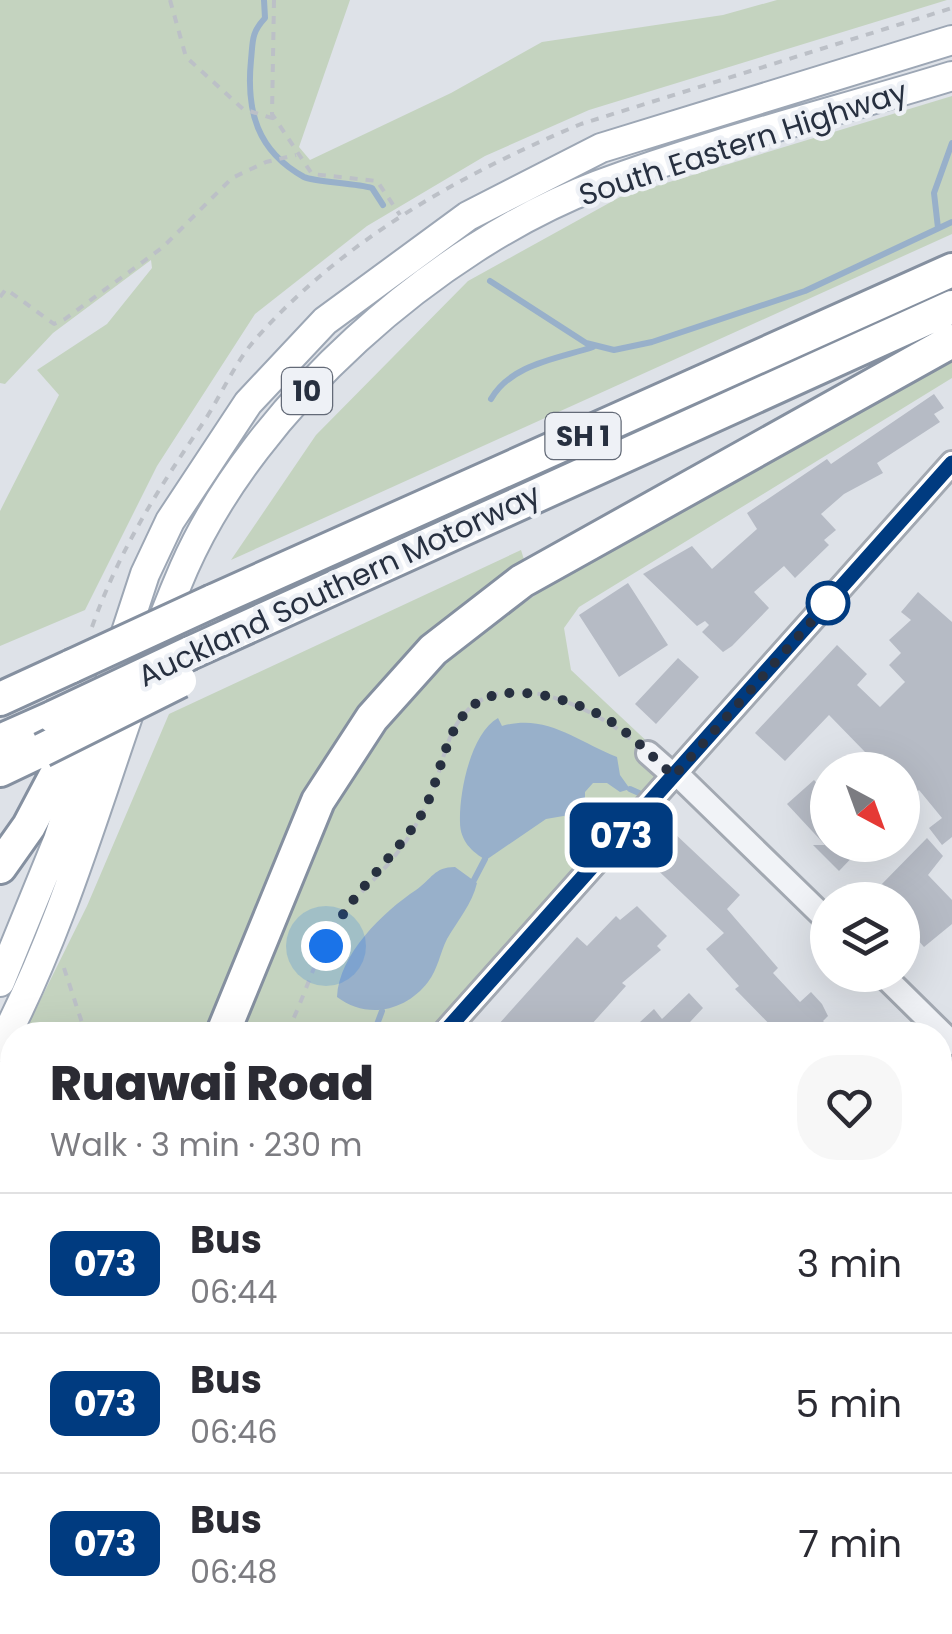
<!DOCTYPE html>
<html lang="en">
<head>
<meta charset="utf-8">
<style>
  :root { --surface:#fff; --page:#f7f7f7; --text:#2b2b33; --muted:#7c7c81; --line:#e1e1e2 }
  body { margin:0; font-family:Poppins,sans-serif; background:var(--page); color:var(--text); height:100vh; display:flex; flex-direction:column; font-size:38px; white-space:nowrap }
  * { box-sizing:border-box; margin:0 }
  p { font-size:32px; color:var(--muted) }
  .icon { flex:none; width:55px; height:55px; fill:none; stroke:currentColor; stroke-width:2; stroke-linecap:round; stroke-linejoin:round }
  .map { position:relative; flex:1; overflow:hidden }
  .panel { position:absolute; left:0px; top:1022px; width:952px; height:612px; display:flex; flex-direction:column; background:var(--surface); border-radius:40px 40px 0 0; box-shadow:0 10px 40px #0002 }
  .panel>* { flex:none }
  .badge { padding:0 20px; border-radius:15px; font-size:35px; line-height:65px }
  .needle { width:65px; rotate:139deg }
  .fabs { position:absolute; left:810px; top:752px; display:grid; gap:20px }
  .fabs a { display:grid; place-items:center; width:110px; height:110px; border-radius:50%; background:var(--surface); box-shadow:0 10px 40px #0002; font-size:50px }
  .you { position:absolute; width:50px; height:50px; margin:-25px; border:8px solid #fff; border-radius:50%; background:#1a73e8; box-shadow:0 0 0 15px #1a73e833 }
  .map>.badge { position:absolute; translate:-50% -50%; box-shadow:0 0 0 5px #fff }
  .round { display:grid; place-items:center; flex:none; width:105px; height:105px; border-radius:40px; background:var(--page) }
  .head { display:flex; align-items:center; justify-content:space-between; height:170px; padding:0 50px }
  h1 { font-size:48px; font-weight:800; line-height:75px }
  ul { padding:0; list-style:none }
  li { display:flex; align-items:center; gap:30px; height:140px; padding:0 50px; border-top:2px solid var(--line) }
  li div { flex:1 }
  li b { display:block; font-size:38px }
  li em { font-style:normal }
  li .badge { min-width:110px; font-weight:700; text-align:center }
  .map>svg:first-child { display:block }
  .green { fill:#c4d3bf }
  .water { fill:#98b0ca }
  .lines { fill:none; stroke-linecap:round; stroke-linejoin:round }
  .stream { stroke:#98b0ca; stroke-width:6 }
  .building { fill:#b6bbc5 }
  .minor-casing { stroke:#a3a9b2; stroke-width:28 }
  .major-casing { stroke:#9da7b5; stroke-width:32 }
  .highway-casing { stroke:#8590a0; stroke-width:38 }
  .path { stroke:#bcc0c7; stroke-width:4; stroke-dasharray:8 8; stroke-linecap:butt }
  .minor { stroke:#f1f3f7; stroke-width:22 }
  .major { stroke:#fff; stroke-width:28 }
  .highway { stroke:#fff; stroke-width:32 }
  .highway-bridge-casing { stroke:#8590a0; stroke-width:38; stroke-linecap:butt }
  .highway-bridge { stroke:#fff; stroke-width:32 }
  .line-casing { stroke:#fff; stroke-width:22 }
  .line { stroke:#003b80; stroke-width:15 }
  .walk { stroke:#273040; stroke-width:10; stroke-dasharray:0 18 }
  .stop-dot { fill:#fff; stroke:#003b80; stroke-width:5 }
  .labels { text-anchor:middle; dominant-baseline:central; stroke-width:9; stroke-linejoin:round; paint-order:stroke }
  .shield { fill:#eef1f6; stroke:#636a77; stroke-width:2.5 }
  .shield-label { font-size:28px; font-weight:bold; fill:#273040 }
  .street-label { font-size:30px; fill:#273040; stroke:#eef1f6 }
</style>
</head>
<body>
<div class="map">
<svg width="952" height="1634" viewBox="0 0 952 1634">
  <rect width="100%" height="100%" fill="#dee2e8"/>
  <path class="green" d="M 0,0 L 350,0 L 299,147 L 310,160 L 451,93 L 542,42 L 723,15 L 777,0 L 947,0 L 589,110 L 485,156 L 367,226 L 255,314 L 157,466 L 85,610 L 0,646 L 0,511 L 59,395 L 37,370 L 107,324 L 152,268 L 151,260 L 53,333 L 5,384 L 0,383 Z
    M 952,96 L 952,234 L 231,560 L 316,435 L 468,281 L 620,197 Z
    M 952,362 L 952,378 L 579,607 L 564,628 L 571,670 L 654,748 L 642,761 L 656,776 L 425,1035 L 242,1035 L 308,857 L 363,749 L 433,667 L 554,582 Z
    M 521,550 L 526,566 L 302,802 L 202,1035 L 23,1035 L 87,906 L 169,714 Z
    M 12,1056 L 12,1325 L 0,1335 L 0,1081 Z
    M 12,1377 L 12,1463 L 0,1477 L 0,1388 Z
    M 480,1623 L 575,1623 L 587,1634 L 492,1634 Z"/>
  <path class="water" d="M 498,718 L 502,726 C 546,713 577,741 617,757 L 620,775 L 630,789 L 620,792 L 607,783 L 593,783 L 585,792 L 585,807 L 575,814 L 546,819 L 486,860 C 472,852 460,841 460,822 C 459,792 471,733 498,718 Z
    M 455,867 L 477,883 C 472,904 458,920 447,939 C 440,953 438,969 428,982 C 406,1011 367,1020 337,997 C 339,954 383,912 416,890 C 432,879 434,867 455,867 Z
    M 12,1158 L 12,1272 L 0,1274 L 0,1183 Z"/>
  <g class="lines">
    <path class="stream" d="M 264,0 L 265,18 C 251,33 253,41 251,60 C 246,111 257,151 304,177 C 314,182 356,183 372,188 L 383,205
      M 938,228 L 934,193 L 952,143
      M 490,281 L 586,343 L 614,350 L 652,342 L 805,291 L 952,222
      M 491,399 C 511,364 557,359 593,347
      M 630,789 L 639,793
      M 474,880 L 485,859
      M 373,1035 L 382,1011
      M 0,1489 L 12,1475"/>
  </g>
  <path class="building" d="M 934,394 L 944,408 L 934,414 L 940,422 L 877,463 L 883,473 L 844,494 L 821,514 L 836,530 L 824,540 L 829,545 L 795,578 L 784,566 L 754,592 L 769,608 L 732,646 L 723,652 L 702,632 L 709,625 L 705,621 L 697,626 L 643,574 L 692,546 L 712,569 L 757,529 L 747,513 L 827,459 L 831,464 Z
    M 628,583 L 668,645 L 619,677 L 579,615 Z
    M 918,592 L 952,622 L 952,837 L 942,845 L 929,828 L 942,818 L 919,790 L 902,806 L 902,770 L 850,770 L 865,752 L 829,715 L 785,761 L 755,733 L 837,645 L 867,674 L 857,685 L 880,707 L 905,682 L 889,665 L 901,653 L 889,640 L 911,620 L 901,612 Z
    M 678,658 L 699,677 L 656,724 L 635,704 Z
    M 814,780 L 828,795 L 828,845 L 864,845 L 839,871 L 813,845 L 825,845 L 787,804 Z
    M 673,832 L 740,895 L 727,909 L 778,968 L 773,973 L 800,1002 L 811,992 L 822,1004 L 828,1016 L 823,1021 L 836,1035 L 780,1035 L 735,989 L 739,986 L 706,949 L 724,933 L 646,859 Z
    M 927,838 L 943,856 L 928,875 L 952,900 L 952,924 L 924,947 L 902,922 L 902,900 L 888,900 L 878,888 Z
    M 637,906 L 667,936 L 657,946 L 661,950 L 622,983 L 626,986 L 582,1035 L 489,1035 L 577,937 L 587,946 L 616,916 L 620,920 Z
    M 689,993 L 703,1008 L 678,1035 L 626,1035 L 654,1009 L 662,1019 Z"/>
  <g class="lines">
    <defs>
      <path id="minor" d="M 648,753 L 674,776
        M 676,773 L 828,921
        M 883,975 L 952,1043
        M 442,1035 L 952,463
        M 0,1527 L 12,1514
        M 940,1590 L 952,1602"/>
      <path id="major" d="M 0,982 L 58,840 L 145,574 L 170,521 L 248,403 L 325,321 L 468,216 L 601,148 L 952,40
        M 0,1047 C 80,895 116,725 184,568 C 255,407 435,247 598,185 C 713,142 835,112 952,76"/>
      <path id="highway" d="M 213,601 L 952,270
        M 190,653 L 952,307
        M 0,699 L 72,666
        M 0,741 L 54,717
        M 0,770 L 42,750
        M 0,867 L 29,826 L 85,720
        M 222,1035 L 318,801 L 372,718 L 433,650 L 522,581 L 952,341
        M 0,1347 L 12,1338
        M 0,1379 L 12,1368"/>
    </defs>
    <use href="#minor" class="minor-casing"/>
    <use href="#major" class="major-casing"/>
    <use href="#highway" class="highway-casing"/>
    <path class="path" d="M 170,0 L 186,57 L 243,109 L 275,119
      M 274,0 L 272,114 L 312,174 L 377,181 L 400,215
      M 0,297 L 6,289 L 54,324 L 65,319 L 163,247 L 232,178 L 266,162 L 296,155
      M 92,627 C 120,548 159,488 205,420 C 221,395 234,365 253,342 C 341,241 459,175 581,124 L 952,8
      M 64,968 L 86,1035
      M 287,1032 C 304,999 314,961 333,928 C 349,900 378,879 397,853 C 408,840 417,823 425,808 C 442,779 442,736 467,711 C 510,666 596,709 633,741
      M 543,1622 L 551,1634"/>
    <use href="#minor" class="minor"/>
    <use href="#major" class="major"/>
    <use href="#highway" class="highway"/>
    <defs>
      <path id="highway-bridge" d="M 72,666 L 213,601
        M 54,717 L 190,653
        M 42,750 L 180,681"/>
    </defs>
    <use href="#highway-bridge" class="highway-bridge-casing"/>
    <use href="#highway-bridge" class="highway-bridge"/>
  </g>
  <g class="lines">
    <defs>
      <path id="line" d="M 442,1035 L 952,463"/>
    </defs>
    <use href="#line" class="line-casing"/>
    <use href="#line" class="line"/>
    <path class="walk" d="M 326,946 C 345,898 392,861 420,817 C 440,785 441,741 466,712 C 496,678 561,696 596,713 C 625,727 650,755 674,776 L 828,603"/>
  </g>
  <circle class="stop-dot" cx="828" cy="603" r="20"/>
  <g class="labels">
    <g class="shield">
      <rect x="282" y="368" width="50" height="46" rx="8"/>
      <rect x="545.5" y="413" width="75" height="46" rx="8"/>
    </g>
    <g class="shield-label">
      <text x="307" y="391">10</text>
      <text x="583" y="436">SH 1</text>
    </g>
    <g class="street-label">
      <text transform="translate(743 143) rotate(-18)">South Eastern Highway</text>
      <text transform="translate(339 585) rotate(-25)">Auckland Southern Motorway</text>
    </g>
  </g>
</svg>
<div class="fabs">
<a><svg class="needle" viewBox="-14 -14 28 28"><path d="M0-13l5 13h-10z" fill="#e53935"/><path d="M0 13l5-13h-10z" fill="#7c7c81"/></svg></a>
<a><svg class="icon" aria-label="layers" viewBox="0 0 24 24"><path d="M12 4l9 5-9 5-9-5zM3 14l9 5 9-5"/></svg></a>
</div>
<div class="you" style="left:326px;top:946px"></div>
<b class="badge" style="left:621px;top:835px;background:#003b80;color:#fff">073</b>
<section class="panel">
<div class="head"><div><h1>Ruawai Road</h1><p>Walk · 3 min · 230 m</p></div><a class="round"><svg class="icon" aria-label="heart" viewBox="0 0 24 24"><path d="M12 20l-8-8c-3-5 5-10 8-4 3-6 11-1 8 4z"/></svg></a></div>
<ul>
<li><span class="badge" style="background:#003b80;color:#fff">073</span><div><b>Bus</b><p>06:44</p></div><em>3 min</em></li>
<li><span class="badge" style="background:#003b80;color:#fff">073</span><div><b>Bus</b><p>06:46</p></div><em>5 min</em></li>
<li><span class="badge" style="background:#003b80;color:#fff">073</span><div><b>Bus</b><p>06:48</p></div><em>7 min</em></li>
</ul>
</section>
</div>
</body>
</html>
